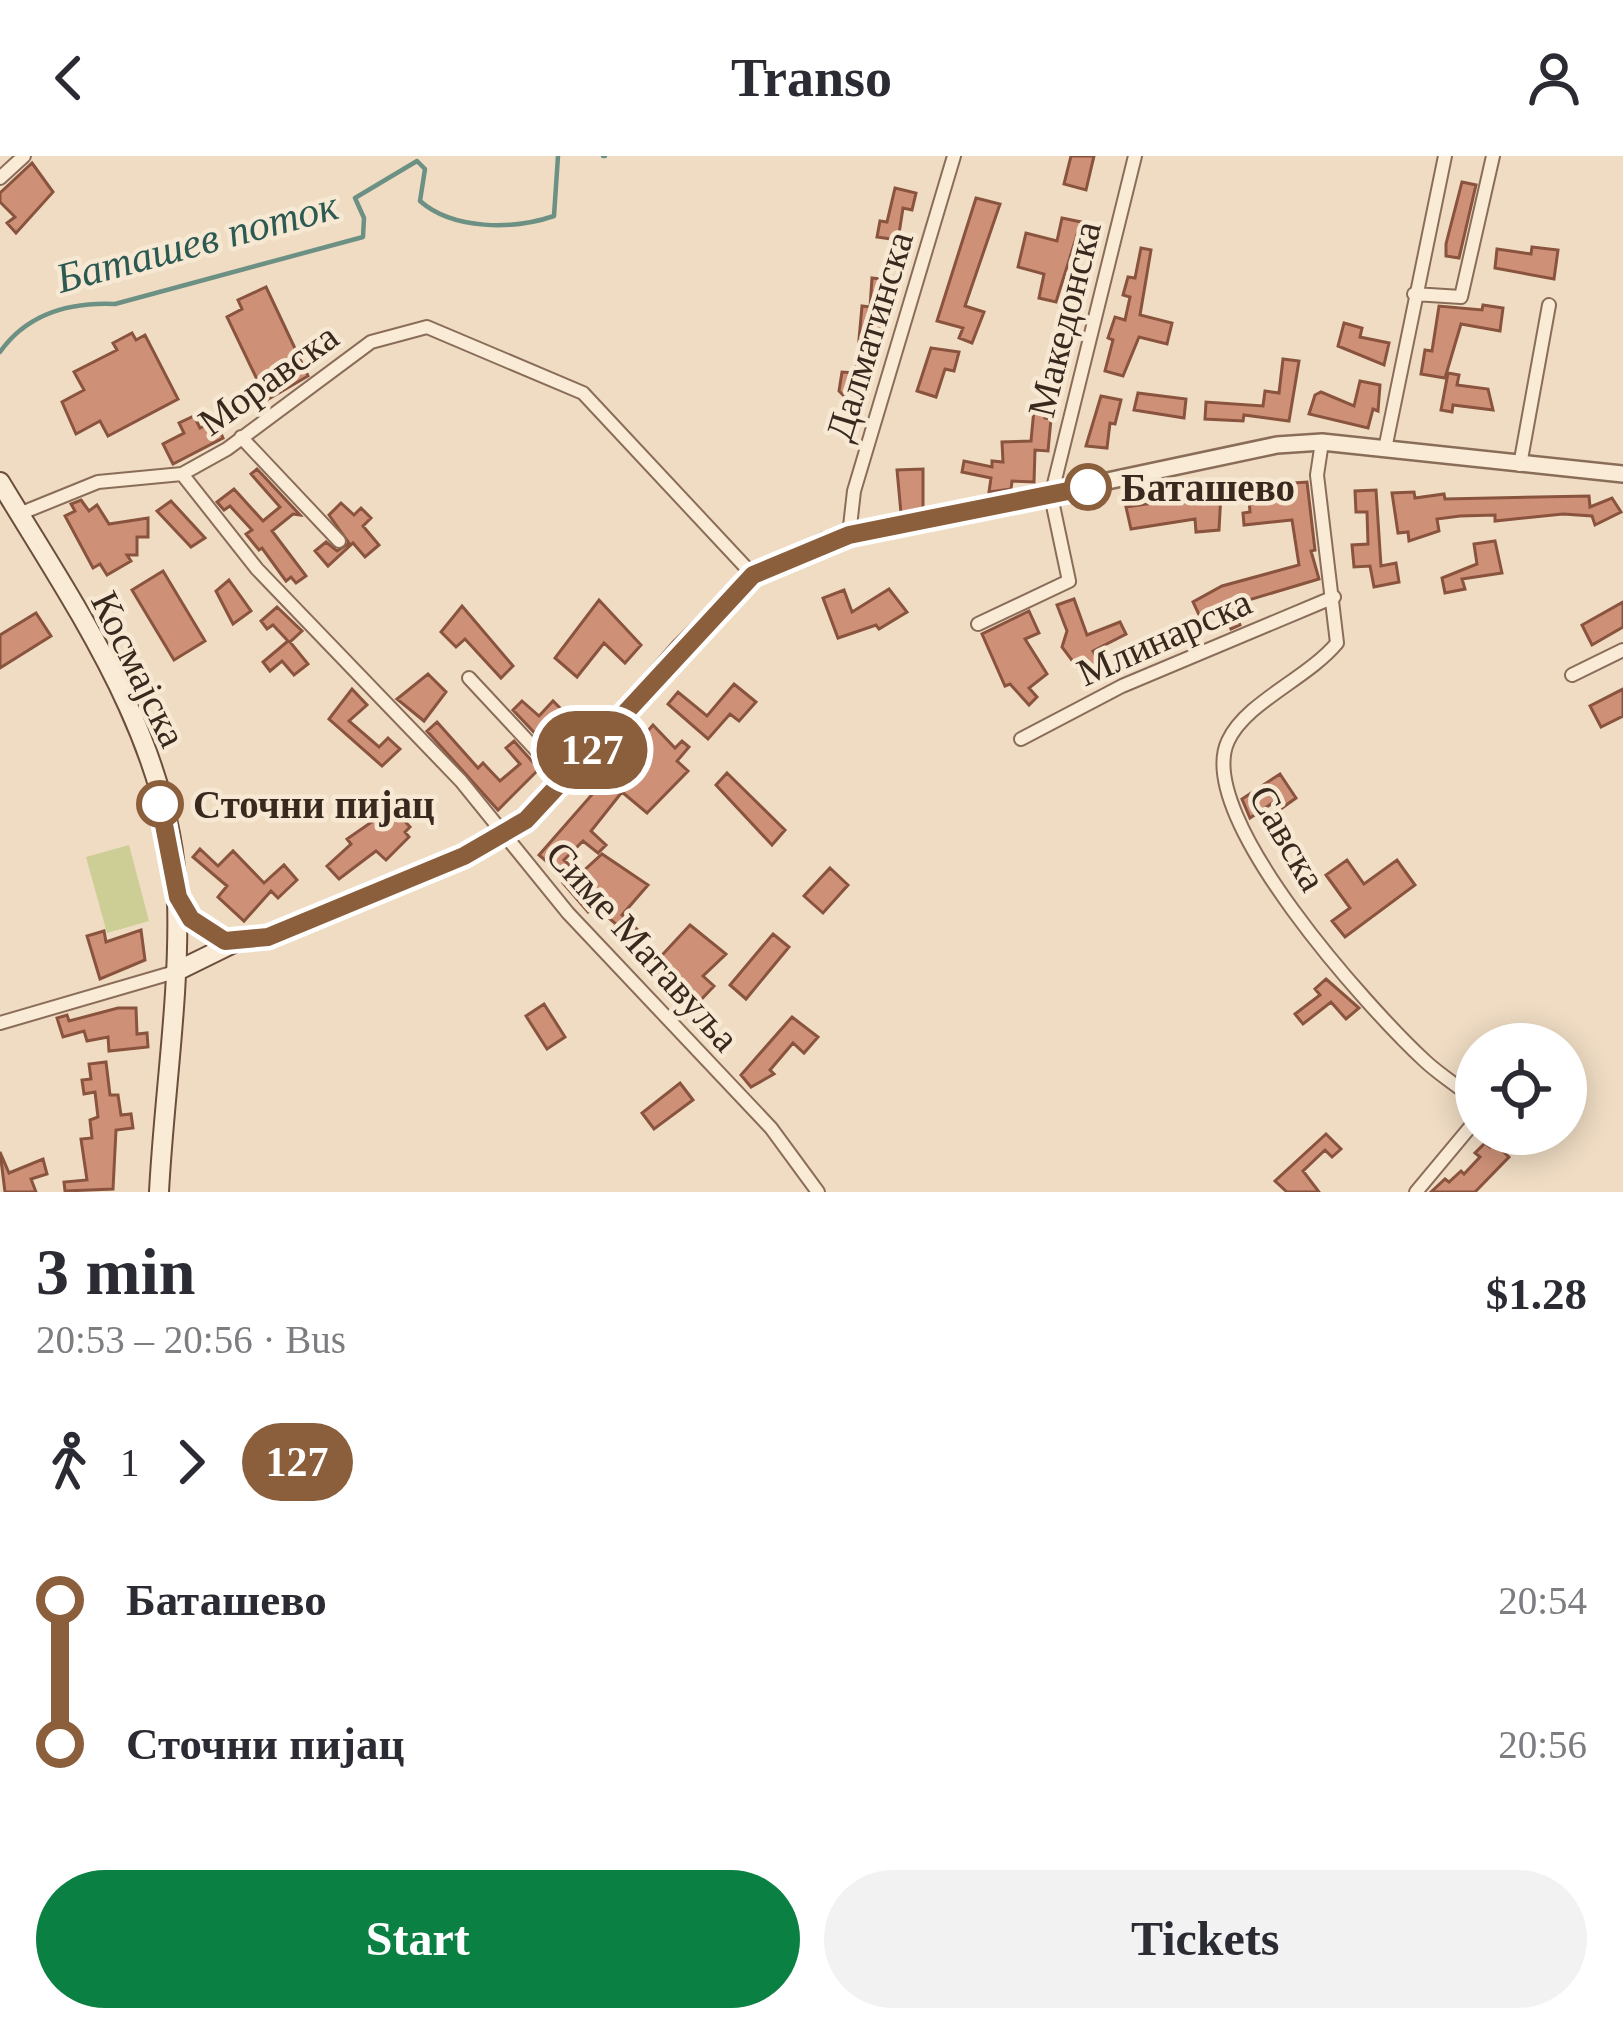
<!DOCTYPE html>
<html lang="en">
<head>
<meta charset="utf-8">
<style>
  :root { --surface:#fff; --page:#f2f2f3; --text:#2b2b33; --muted:#7c7c81; --accent:#0b8043 }
  body { margin:0; font-family:"Times New Roman",serif; background:var(--page); color:var(--text); height:100vh; display:flex; flex-direction:column; font-size:45px; white-space:nowrap }
  * { box-sizing:border-box; margin:0 }
  p { font-size:39px; color:var(--muted) }
  .icon { flex:none; width:66px; height:66px; fill:none; stroke:currentColor; stroke-width:2; stroke-linecap:round; stroke-linejoin:round }
  .map { position:relative; height:1036px; overflow:hidden }
  .drawer { display:flex; flex-direction:column; background:var(--surface); flex:1 }
  .drawer>* { flex:none }
  .badge { padding:0 24px; border-radius:39px; font-size:42px; line-height:78px }
  .controls { position:absolute; left:1455px; top:867px; display:grid; gap:24px }
  .controls a { display:grid; place-items:center; width:132px; height:132px; border-radius:50%; background:var(--surface); box-shadow:0 6px 30px #0003; font-size:60px }
  .map>.badge { position:absolute; translate:-50% -50%; box-shadow:0 0 0 6px #fff }
  .legs { display:flex; align-items:center; gap:18px; height:132px; padding:0 36px; font-size:39px }
  .legs p { margin-inline-start:auto }
  .head { display:flex; align-items:center; justify-content:space-between; height:204px; padding:0 36px }
  h1 { font-size:66px; font-weight:600; line-height:90px }
  .cta { display:flex; gap:24px; margin-top:auto; padding:24px 36px }
  .cta a { flex:1; height:138px; border-radius:72px; background:var(--accent); color:#fff; font-size:48px; font-weight:600; line-height:138px; text-align:center }
  .cta a+a { background:var(--page); color:var(--text) }
  ul { padding:0 36px; list-style:none }
  li { display:flex; align-items:center; gap:42px; height:144px; font-size:45px }
  li i { display:grid; place-items:center; width:18px; height:100%; margin:0 15px; background:currentColor }
  li i::after { content:''; width:30px; height:30px; margin:-15px; border:9px solid; border-radius:50%; background:var(--surface) }
  li p { margin-inline-start:auto }
  li:first-child i { background:linear-gradient(#0000 50%,currentColor 0) }
  li:last-child i { background:linear-gradient(currentColor 50%,#0000 0) }
  header { display:flex; justify-content:space-between; align-items:center; height:156px; padding:0 36px; background:var(--surface); font-size:54px; font-weight:600 }
  .map>svg:first-child { display:block }
  .green { fill:#cdcd96 }
  .lines { fill:none; stroke-linecap:round; stroke-linejoin:round }
  .stream { stroke:#6c9083; stroke-width:4.5 }
  .building { fill:#ce9178; stroke:#89533e; stroke-width:3 }
  .minor-casing { stroke:#8a6d59; stroke-width:16 }
  .tertiary-casing { stroke:#8a6d59; stroke-width:20 }
  .secondary-casing { stroke:#6b4e3c; stroke-width:22 }
  .minor { stroke:#faebd6; stroke-width:12 }
  .tertiary { stroke:#faebd6; stroke-width:15 }
  .secondary { stroke:#faebd6; stroke-width:18 }
  .line-1-casing { stroke:#fff; stroke-width:27 }
  .line-1 { stroke:#8b5e3c; stroke-width:18 }
  .stop-1-dot { fill:#fff; stroke:#8b5e3c; stroke-width:6 }
  .labels { text-anchor:middle; dominant-baseline:central; stroke-width:9; stroke-linejoin:round; paint-order:stroke }
  .street-label { font-size:39px; fill:#39281e; stroke:#f6e8d2 }
  .stop-label { font-size:39px; font-weight:bold; fill:#39281e; stroke:#f6e8d2; text-anchor:start }
  .water-label { font-size:42px; font-style:italic; fill:#2c5951; stroke:#f6e8d2 }
</style>
</head>
<body>
<header><svg class="icon" aria-label="back" viewBox="0 0 24 24"><path d="M15 5l-7 7 7 7"/></svg>Transo<svg class="icon" aria-label="person" viewBox="0 0 24 24"><circle cx="12" cy="8" r="4"/><path d="M4 21q1-7 8-7t8 7"/></svg></header>
<div class="map">
<svg width="1623" height="1036" viewBox="0 0 1623 1036">
  <rect width="100%" height="100%" fill="#efdcc3"/>
  <path class="green" d="M 129,689 L 149,765 L 107,777 L 86,701 Z"/>
  <g class="lines">
    <path class="stream" d="M 603,0 L 605,0
      M 0,196 C 27,158 69,146 115,148 L 363,81 L 364,62 L 355,42 L 417,5 L 425,13 L 420,45 C 453,74 513,74 554,60 L 558,0"/>
  </g>
  <path class="building" d="M 1071,0 L 1094,0 L 1086,34 L 1064,28 Z
    M 32,7 L 53,36 L 16,77 L 7,67 L 15,61 L 0,46 L 0,37 Z
    M 1462,26 L 1476,29 L 1459,102 L 1446,100 L 1446,88 Z
    M 895,32 L 916,37 L 912,54 L 903,52 L 898,84 L 877,81 L 880,65 L 887,66 Z
    M 976,42 L 1000,48 L 965,150 L 984,156 L 972,187 L 959,182 L 963,172 L 937,165 Z
    M 1062,62 L 1081,66 L 1056,146 L 1039,142 L 1044,118 L 1018,111 L 1026,77 L 1057,85 Z
    M 1532,91 L 1558,94 L 1554,123 L 1495,112 L 1497,93 L 1531,98 Z
    M 1141,92 L 1151,94 L 1140,159 L 1172,167 L 1167,188 L 1139,181 L 1123,220 L 1105,215 L 1113,184 L 1108,182 L 1115,161 L 1125,164 L 1130,141 L 1123,139 L 1128,121 L 1135,122 Z
    M 872,122 L 890,124 L 878,202 L 869,201 L 864,238 L 844,240 L 839,235 L 842,216 L 856,217 L 862,150 L 870,151 Z
    M 266,131 L 308,220 L 267,244 L 227,161 L 242,153 L 238,144 Z
    M 1483,149 L 1503,152 L 1500,175 L 1461,168 L 1445,222 L 1421,218 L 1425,194 L 1432,195 L 1439,150 L 1482,154 Z
    M 1344,167 L 1362,172 L 1360,181 L 1389,187 L 1384,209 L 1338,190 Z
    M 132,177 L 136,184 L 145,179 L 178,243 L 108,280 L 100,265 L 76,278 L 62,246 L 84,234 L 74,216 L 117,194 L 113,187 Z
    M 931,192 L 959,196 L 954,215 L 945,213 L 936,241 L 917,235 Z
    M 1283,203 L 1299,205 L 1289,265 L 1244,259 L 1243,265 L 1205,263 L 1206,246 L 1263,250 L 1265,235 L 1279,237 Z
    M 1448,217 L 1459,219 L 1457,229 L 1488,233 L 1493,254 L 1453,249 L 1452,256 L 1441,254 Z
    M 1360,225 L 1380,229 L 1378,255 L 1373,253 L 1368,272 L 1309,258 L 1315,239 L 1321,236 L 1354,250 Z
    M 1138,237 L 1186,243 L 1184,262 L 1134,254 Z
    M 1101,240 L 1121,244 L 1115,268 L 1110,267 L 1107,292 L 1086,290 Z
    M 1034,253 L 1046,254 L 1045,262 L 1051,263 L 1048,295 L 1035,294 L 1034,326 L 1012,325 L 1011,333 L 989,336 L 991,322 L 962,316 L 964,305 L 992,311 L 992,305 L 1003,306 L 1002,286 L 1031,285 Z
    M 194,260 L 200,272 L 215,265 L 223,282 L 173,308 L 163,288 L 184,277 L 179,267 Z
    M 257,313 L 300,359 L 293,358 L 272,375 L 306,420 L 296,427 L 291,421 L 286,425 L 262,392 L 259,394 L 246,378 L 252,374 L 230,350 L 224,354 L 217,346 L 234,333 L 263,365 L 280,351 L 251,318 Z
    M 923,313 L 923,352 L 901,357 L 897,314 Z
    M 1307,326 L 1315,394 L 1311,395 L 1319,423 L 1232,449 L 1240,469 L 1231,473 L 1223,453 L 1201,463 L 1193,446 L 1222,430 L 1299,409 L 1292,364 L 1244,369 L 1243,357 L 1250,356 L 1248,330 Z
    M 1376,334 L 1381,410 L 1396,407 L 1399,426 L 1374,431 L 1370,410 L 1354,411 L 1352,389 L 1368,388 L 1367,356 L 1356,356 L 1355,335 Z
    M 1414,336 L 1415,342 L 1444,338 L 1445,343 L 1589,340 L 1590,351 L 1612,342 L 1621,356 L 1595,369 L 1592,360 L 1563,358 L 1495,365 L 1495,359 L 1460,360 L 1437,363 L 1439,375 L 1409,385 L 1408,376 L 1398,377 L 1392,337 Z
    M 1221,337 L 1219,374 L 1196,376 L 1195,363 L 1131,373 L 1126,351 Z
    M 81,344 L 89,355 L 97,349 L 109,368 L 148,362 L 148,381 L 137,381 L 137,399 L 127,399 L 131,405 L 107,419 L 100,408 L 93,412 L 65,360 L 75,355 L 71,348 Z
    M 171,345 L 205,382 L 191,391 L 157,355 Z
    M 341,347 L 354,359 L 361,352 L 371,362 L 363,370 L 379,389 L 365,401 L 353,387 L 328,410 L 315,395 L 326,386 L 337,395 L 349,387 L 329,359 Z
    M 1495,385 L 1502,417 L 1462,423 L 1465,433 L 1445,437 L 1442,422 L 1477,408 L 1474,388 Z
    M 163,415 L 205,485 L 174,504 L 132,434 Z
    M 229,424 L 251,455 L 233,468 L 216,435 Z
    M 889,433 L 907,456 L 879,473 L 876,469 L 838,482 L 823,442 L 844,434 L 852,456 Z
    M 1074,443 L 1087,479 L 1120,466 L 1126,478 L 1093,495 L 1103,513 L 1086,523 L 1062,491 L 1067,475 L 1057,449 Z
    M 599,444 L 641,489 L 625,507 L 604,487 L 577,521 L 555,502 Z
    M 1623,446 L 1623,471 L 1592,489 L 1582,469 Z
    M 462,450 L 513,510 L 501,522 L 465,483 L 456,491 L 441,476 Z
    M 277,451 L 302,475 L 290,486 L 308,508 L 294,519 L 282,505 L 270,515 L 263,506 L 288,485 L 273,469 L 267,473 L 261,465 Z
    M 1029,455 L 1039,477 L 1025,483 L 1047,518 L 1029,532 L 1037,541 L 1029,549 L 1010,528 L 1005,530 L 982,478 Z
    M 36,457 L 51,480 L 0,512 L 0,479 Z
    M 428,518 L 446,536 L 424,565 L 397,543 Z
    M 734,528 L 756,546 L 739,565 L 730,558 L 708,583 L 668,548 L 678,536 L 707,560 Z
    M 352,533 L 367,549 L 349,565 L 379,591 L 388,582 L 400,593 L 382,610 L 329,563 Z
    M 1623,533 L 1623,560 L 1601,571 L 1590,550 Z
    M 522,545 L 539,560 L 553,545 L 566,558 L 552,573 L 558,578 L 547,590 L 513,554 Z
    M 437,566 L 478,612 L 483,607 L 500,625 L 520,608 L 506,592 L 514,585 L 539,613 L 498,654 L 427,575 Z
    M 653,569 L 675,592 L 682,585 L 689,591 L 677,605 L 688,615 L 647,657 L 622,636 L 591,675 L 606,689 L 598,697 L 583,685 L 564,704 L 579,719 L 602,698 L 648,729 L 622,759 L 640,776 L 629,788 L 612,772 L 616,768 L 595,750 L 588,756 L 563,727 L 568,723 L 539,699 Z
    M 727,617 L 785,674 L 772,689 L 716,629 Z
    M 1280,618 L 1296,642 L 1282,652 L 1277,644 L 1250,662 L 1242,643 Z
    M 382,640 L 410,671 L 405,676 L 409,681 L 386,704 L 376,695 L 339,723 L 327,710 L 351,688 L 347,683 L 376,663 L 371,651 Z
    M 200,693 L 218,710 L 233,695 L 264,727 L 284,709 L 297,724 L 278,742 L 271,735 L 244,765 L 218,741 L 227,730 L 193,701 Z
    M 1347,704 L 1364,728 L 1397,704 L 1415,729 L 1345,781 L 1332,765 L 1350,752 L 1326,719 Z
    M 830,712 L 848,729 L 823,757 L 804,740 Z
    M 690,769 L 726,798 L 703,820 L 714,830 L 696,849 L 650,812 Z
    M 141,774 L 145,804 L 100,823 L 87,780 L 104,775 L 106,786 Z
    M 773,778 L 789,791 L 746,843 L 730,829 Z
    M 1326,823 L 1359,852 L 1346,863 L 1331,846 L 1303,868 L 1295,858 L 1320,839 L 1315,833 Z
    M 544,848 L 565,881 L 547,893 L 526,860 Z
    M 118,852 L 136,852 L 137,878 L 147,877 L 148,891 L 109,895 L 108,881 L 87,885 L 84,875 L 63,881 L 57,862 L 67,859 L 69,865 Z
    M 792,861 L 818,881 L 804,897 L 793,887 L 770,914 L 774,918 L 751,931 L 741,919 Z
    M 106,906 L 110,939 L 118,939 L 121,959 L 131,958 L 133,972 L 116,974 L 113,1033 L 65,1035 L 64,1026 L 87,1024 L 81,983 L 92,982 L 90,964 L 98,961 L 95,936 L 84,938 L 82,924 L 91,923 L 89,908 Z
    M 680,927 L 693,944 L 654,973 L 642,957 Z
    M 1326,978 L 1341,993 L 1332,1001 L 1325,994 L 1303,1015 L 1319,1036 L 1287,1036 L 1275,1025 Z
    M 1485,987 L 1490,991 L 1494,987 L 1509,1001 L 1475,1036 L 1431,1036 L 1445,1023 L 1449,1026 L 1461,1015 L 1464,1018 L 1480,1001 L 1475,997 Z
    M 0,996 L 9,1017 L 43,1003 L 47,1018 L 31,1023 L 36,1036 L 5,1036 Z"/>
  <g class="lines">
    <defs>
      <path id="minor" d="M 0,22 L 24,0
        M 1414,138 L 1461,141 L 1493,0
        M 241,281 L 339,385
        M 1322,286 L 1317,319 L 1337,487 C 1307,523 1246,546 1228,585 C 1193,660 1371,855 1425,905 C 1441,920 1460,931 1476,945
        M 1385,293 L 1445,0
        M 1520,309 L 1549,149
        M 182,318 L 257,413 L 461,625 L 568,757 L 771,972 L 818,1036
        M 19,358 L 98,326 L 182,318 L 227,293 L 371,186 L 427,171 L 583,237 L 753,419
        M 849,379 L 854,335 L 954,0
        M 978,468 L 1069,425 L 1051,340 L 1135,0
        M 1572,519 L 1623,494
        M 469,522 L 565,625
        M 1021,583 L 1122,530 L 1334,441
        M 0,867 L 175,816
        M 1416,1036 L 1476,964"/>
      <path id="tertiary" d="M 177,741 L 209,778 L 249,786 L 344,751 L 504,680 L 548,645 L 680,491 L 753,419 L 825,385 L 1277,289 L 1322,286 L 1623,318"/>
      <path id="secondary" d="M 0,326 C 76,452 174,590 177,743 C 180,840 164,939 159,1036
        M 175,816 L 234,787"/>
    </defs>
    <use href="#minor" class="minor-casing"/>
    <use href="#tertiary" class="tertiary-casing"/>
    <use href="#secondary" class="secondary-casing"/>
    <use href="#minor" class="minor"/>
    <use href="#tertiary" class="tertiary"/>
    <use href="#secondary" class="secondary"/>
  </g>
  <g class="lines">
    <defs>
      <path id="line-1" d="M 160,648 L 178,741 L 191,763 L 225,785 L 268,781 L 464,700 L 526,664 L 753,419 L 849,379 L 1088,331"/>
    </defs>
    <use href="#line-1" class="line-1-casing"/>
    <use href="#line-1" class="line-1"/>
  </g>
  <g class="stop-1-dot">
    <circle cx="1088" cy="331" r="21"/>
    <circle cx="160" cy="648" r="21"/>
  </g>
  <g class="labels">
    <g class="street-label">
      <text transform="translate(1064 163) rotate(-76)">Македонска</text>
      <text transform="translate(869 180) rotate(-73)">Далматинска</text>
      <text transform="translate(268 223) rotate(-36)">Моравска</text>
      <text transform="translate(1164 481) rotate(-24)">Млинарска</text>
      <text transform="translate(139 513) rotate(64)">Космајска</text>
      <text transform="translate(1288 682) rotate(60)">Савска</text>
      <text transform="translate(643 790) rotate(48)">Симе Матавуља</text>
    </g>
    <g class="stop-label">
      <text x="1121" y="331">Баташево</text>
      <text x="193" y="648">Сточни пијац</text>
    </g>
    <g class="water-label">
      <text transform="translate(197 86) rotate(-15)">Баташев поток</text>
    </g>
  </g>
</svg>
<div class="controls">
<a><svg class="icon" aria-label="locate" viewBox="0 0 24 24"><circle cx="12" cy="12" r="6"/><path d="M12 2v4M12 18v4M2 12h4M18 12h4"/></svg></a>
</div>
<b class="badge" style="left:592px;top:594px;background:#8b5e3c;color:#fff">127</b>
</div>
<section class="drawer">
<div class="head"><div><h1>3 min</h1><p>20:53 – 20:56 · Bus</p></div><b>$1.28</b></div>
<div class="legs"><svg class="icon" aria-label="walk" viewBox="0 0 24 24"><circle cx="13" cy="4" r="2"/><path d="M13 8l-2 6 4 7M11 14l-3 7M7 12l3-4h3l4 4"/></svg>1<svg class="icon" aria-label="forward" viewBox="0 0 24 24"><path d="M9 5l7 7-7 7"/></svg><b class="badge" style="background:#8b5e3c;color:#fff">127</b></div>
<ul>
<li><i style="color:#8b5e3c"></i><b>Баташево</b><p>20:54</p></li>
<li><i style="color:#8b5e3c"></i><b>Сточни пијац</b><p>20:56</p></li>
</ul>
<div class="cta"><a>Start</a><a>Tickets</a></div>
</section>
</body>
</html>
